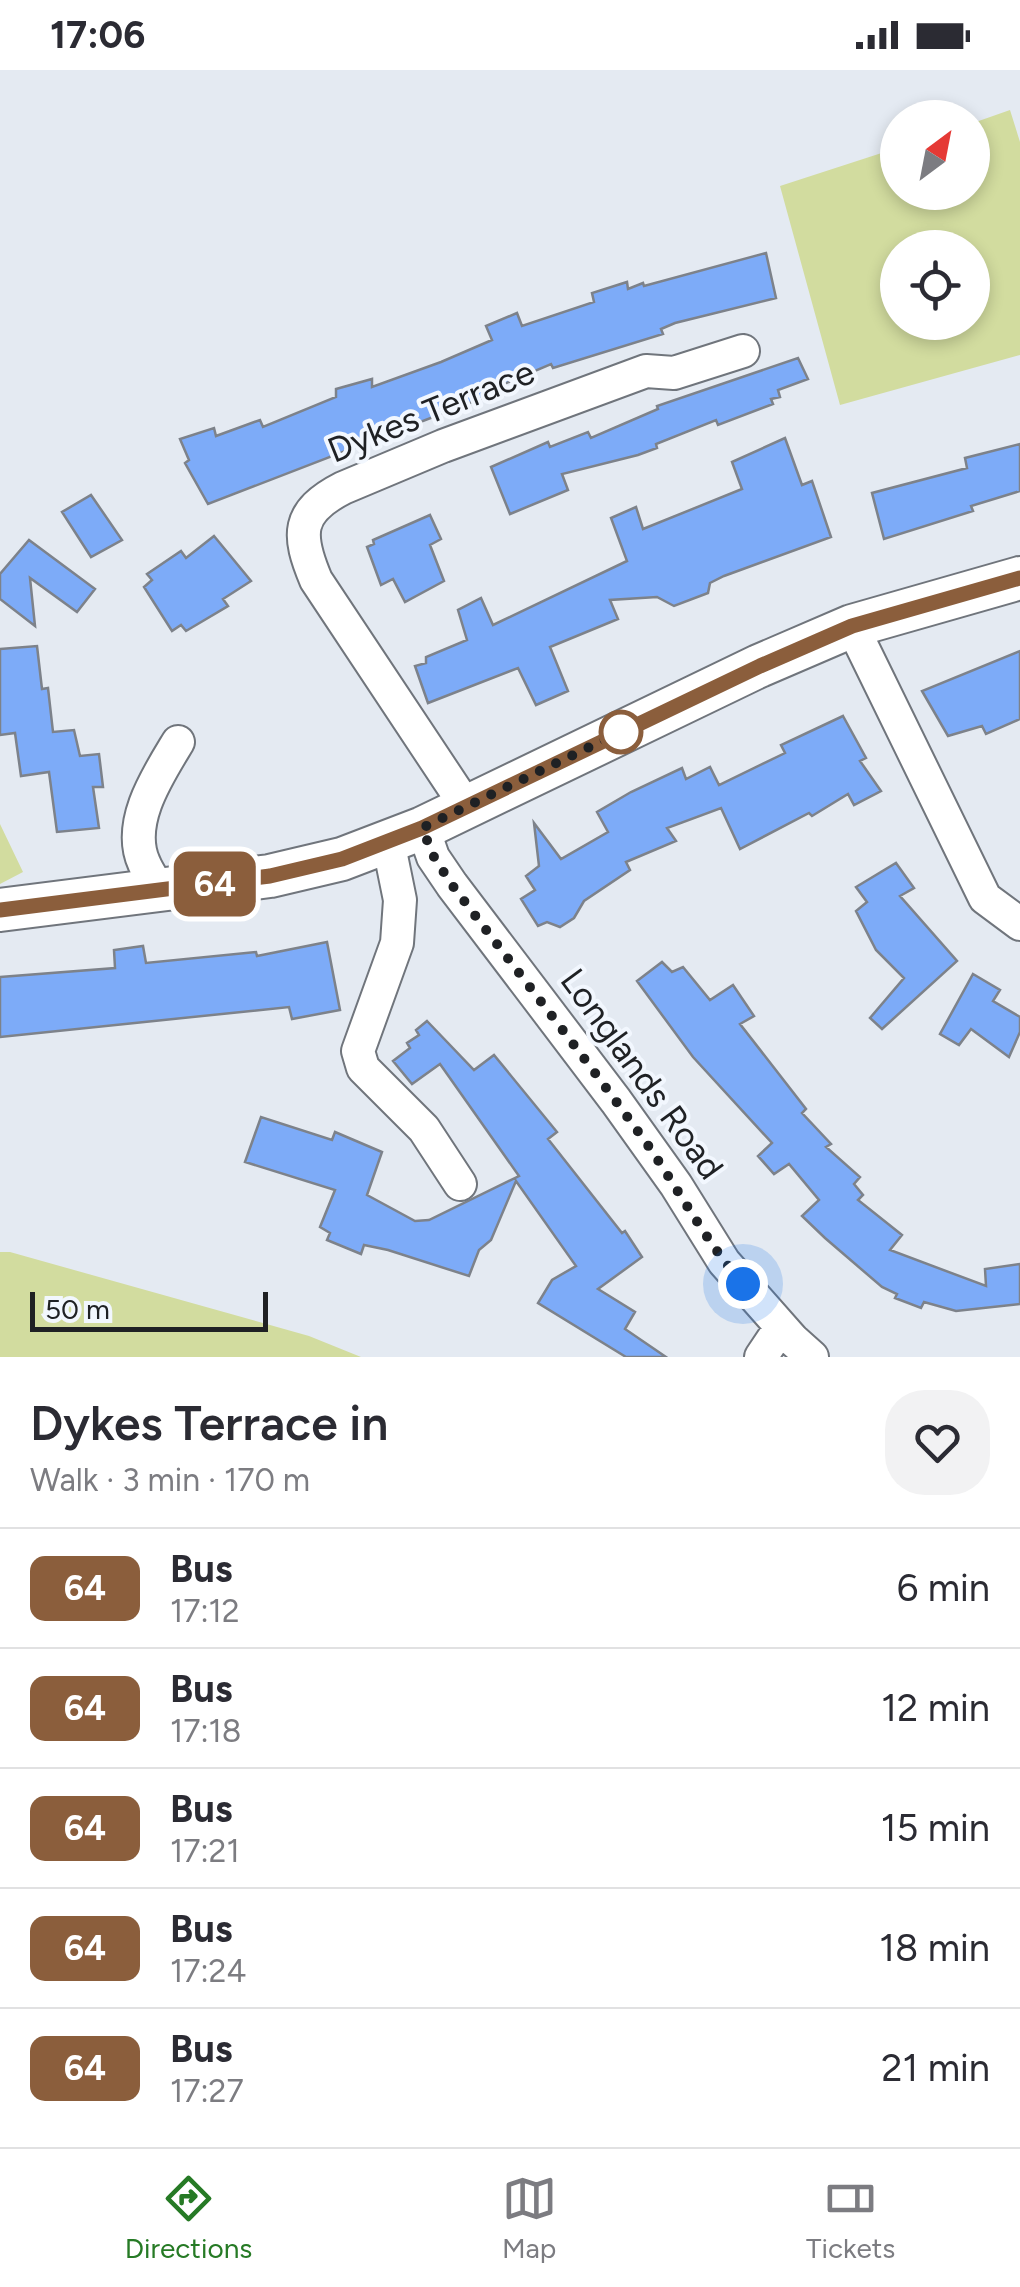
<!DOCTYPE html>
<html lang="en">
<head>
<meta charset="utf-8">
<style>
  :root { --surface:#fff; --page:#f2f2f3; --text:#2b2b33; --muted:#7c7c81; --line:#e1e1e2; --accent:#267a25 }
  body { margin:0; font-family:Figtree,sans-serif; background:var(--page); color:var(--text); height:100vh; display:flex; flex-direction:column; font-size:38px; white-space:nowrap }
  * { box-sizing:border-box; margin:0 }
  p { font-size:32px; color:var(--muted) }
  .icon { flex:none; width:55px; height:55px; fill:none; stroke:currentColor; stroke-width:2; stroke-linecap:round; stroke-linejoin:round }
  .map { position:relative; height:1287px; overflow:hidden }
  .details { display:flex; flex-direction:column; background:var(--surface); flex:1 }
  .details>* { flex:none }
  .badge { padding:0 20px; border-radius:15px; font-size:35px; line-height:65px }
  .needle { width:65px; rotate:32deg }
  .tools { position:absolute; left:880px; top:30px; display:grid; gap:20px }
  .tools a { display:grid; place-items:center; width:110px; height:110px; border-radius:50%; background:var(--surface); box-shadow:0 5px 15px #0003; font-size:50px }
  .scale { position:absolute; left:30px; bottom:25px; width:238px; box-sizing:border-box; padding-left:10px; border:5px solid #1f2124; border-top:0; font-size:28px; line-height:35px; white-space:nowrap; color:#1f2124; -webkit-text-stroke:8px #f2f7fe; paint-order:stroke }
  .you { position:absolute; width:50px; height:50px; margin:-25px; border:8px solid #fff; border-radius:50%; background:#1a73e8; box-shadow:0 0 0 15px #1a73e833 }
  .map>.badge { position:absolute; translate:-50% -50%; box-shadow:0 0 0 5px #fff }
  .round { display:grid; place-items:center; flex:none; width:105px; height:105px; border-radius:40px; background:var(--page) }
  .headline { display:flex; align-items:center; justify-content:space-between; height:170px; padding:0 30px }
  h1 { font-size:48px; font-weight:600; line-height:75px }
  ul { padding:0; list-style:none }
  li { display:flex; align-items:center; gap:30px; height:120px; padding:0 30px; border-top:2px solid var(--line) }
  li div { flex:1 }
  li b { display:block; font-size:38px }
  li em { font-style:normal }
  li .badge { min-width:110px; font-weight:700; text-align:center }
  .status { display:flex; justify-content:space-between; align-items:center; height:70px; padding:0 50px; background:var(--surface); direction:ltr }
  .status svg { height:28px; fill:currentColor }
  .tabs { display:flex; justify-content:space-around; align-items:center; height:140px; border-top:2px solid var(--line); background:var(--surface); font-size:28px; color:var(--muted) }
  .tabs a { display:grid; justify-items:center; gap:5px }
  .tabs .on { color:var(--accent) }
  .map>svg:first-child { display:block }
  .green { fill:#d2dc9f; fill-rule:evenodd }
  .building { fill:#7dabf8; stroke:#7d828a; stroke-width:2.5 }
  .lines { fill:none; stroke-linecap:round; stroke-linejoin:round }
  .minor-casing { stroke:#70757c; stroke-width:36 }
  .major-casing { stroke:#70757c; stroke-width:46 }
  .minor { stroke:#fff; stroke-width:32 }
  .major { stroke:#fff; stroke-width:42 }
  .line-casing { stroke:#fff; stroke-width:22 }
  .line { stroke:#8b5e3c; stroke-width:15 }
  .walk { stroke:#1f2124; stroke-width:10; stroke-dasharray:0 18 }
  .stop-dot { fill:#fff; stroke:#8b5e3c; stroke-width:5 }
  .labels { text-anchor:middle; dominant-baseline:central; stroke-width:8; stroke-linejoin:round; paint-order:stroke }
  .street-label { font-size:35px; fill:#1f2124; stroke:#f2f7fe }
</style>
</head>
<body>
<div class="status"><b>17:06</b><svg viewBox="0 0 49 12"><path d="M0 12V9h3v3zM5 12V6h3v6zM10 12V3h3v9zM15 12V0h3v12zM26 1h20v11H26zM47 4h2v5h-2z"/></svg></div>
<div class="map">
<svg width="1020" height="1287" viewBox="0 0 1020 1287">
  <rect width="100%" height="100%" fill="#e4eaf2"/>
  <path class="green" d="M 1010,40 L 1020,72 L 1020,285 L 840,335 L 780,116 L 897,78 L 898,122 L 972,122 L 973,53 ZM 898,178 L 972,178 L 972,252 L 898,252 Z
    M 0,754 L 23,802 L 0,814 Z
    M 0,1182 L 10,1182 L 309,1266 L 361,1287 L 0,1287 Z"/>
  <path class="building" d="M 766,183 L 776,228 L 675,253 L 661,259 L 663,264 L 553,298 L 551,294 L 483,323 L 485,327 L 208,434 L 185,393 L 189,390 L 180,369 L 214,358 L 216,366 L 260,350 L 263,357 L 336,327 L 336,319 L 372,309 L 372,317 L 441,292 L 492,270 L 486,256 L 517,243 L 522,256 L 594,232 L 592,223 L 627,212 L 628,219 L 643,213 L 644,216 Z
    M 798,288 L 808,309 L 778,320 L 780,327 L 771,329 L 773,334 L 718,355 L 716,350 L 656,374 L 657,378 L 638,385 L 562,404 L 568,420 L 510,444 L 491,397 L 548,372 L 550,377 L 588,362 L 591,368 L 658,339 L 657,336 Z
    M 785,368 L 802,415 L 812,411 L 831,467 L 724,506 L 710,513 L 708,523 L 674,536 L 657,527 L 610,530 L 618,549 L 550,577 L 568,621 L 536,635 L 518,598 L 428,633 L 415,596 L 426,593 L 426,587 L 467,570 L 458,540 L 481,528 L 493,555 L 627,491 L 611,448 L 636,437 L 643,459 L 742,419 L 732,392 Z
    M 1020,374 L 1020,421 L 971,436 L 973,441 L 884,469 L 872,423 L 967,398 L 965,388 Z
    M 91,425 L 122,470 L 91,487 L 62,442 Z
    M 430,445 L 441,469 L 430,475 L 444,511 L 405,532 L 393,509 L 381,515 L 367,477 L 374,474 L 373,470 Z
    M 214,466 L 251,511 L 223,529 L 228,536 L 186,561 L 181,555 L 172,561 L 144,517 L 152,510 L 147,504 L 181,481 L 186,488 Z
    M 29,470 L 95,519 L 77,542 L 30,508 L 35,556 L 0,529 L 0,504 Z
    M 37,576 L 42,619 L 48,618 L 53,662 L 74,660 L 80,686 L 99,684 L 103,717 L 93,717 L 99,758 L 57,762 L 49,702 L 21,706 L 15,663 L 0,665 L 0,579 Z
    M 1020,581 L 1020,649 L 986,664 L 982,656 L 948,666 L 922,621 Z
    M 843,646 L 866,688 L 860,691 L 881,721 L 854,735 L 848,724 L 812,746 L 809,743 L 740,779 L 721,738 L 667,758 L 676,771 L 626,792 L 630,800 L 584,831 L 574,848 L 560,857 L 547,852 L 538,856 L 521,829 L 535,820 L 526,806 L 539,796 L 534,753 L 561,789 L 608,762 L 597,742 L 631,722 L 682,698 L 686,709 L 710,697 L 719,715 L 785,683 L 781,675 Z
    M 896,793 L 914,818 L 900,826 L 957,891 L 882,959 L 870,948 L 904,908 L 876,880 L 856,841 L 867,832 L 856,817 Z
    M 327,872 L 340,940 L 292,949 L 289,937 L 0,967 L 0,907 L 115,898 L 114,880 L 143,876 L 146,893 L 256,882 L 257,886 Z
    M 662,892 L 672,902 L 683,897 L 710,930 L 733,915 L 754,946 L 740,954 L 806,1039 L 802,1043 L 831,1074 L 826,1077 L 860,1107 L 854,1114 L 863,1125 L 858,1130 L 902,1165 L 890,1180 L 986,1216 L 985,1199 L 1020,1194 L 1020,1234 L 956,1241 L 924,1232 L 921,1238 L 895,1228 L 897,1224 L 882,1217 L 825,1168 L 802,1146 L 819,1130 L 789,1094 L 774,1104 L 758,1086 L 772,1073 L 693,987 L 637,911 Z
    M 973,904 L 1000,920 L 993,931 L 1020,947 L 1020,962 L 1009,987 L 971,959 L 959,975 L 940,964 Z
    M 427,951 L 474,1000 L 494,985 L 557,1062 L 548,1069 L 622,1163 L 625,1161 L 642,1187 L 598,1219 L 635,1242 L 625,1259 L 666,1287 L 626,1287 L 538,1233 L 552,1210 L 576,1196 L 516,1111 L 491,1170 L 479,1180 L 469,1206 L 388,1180 L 364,1175 L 361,1184 L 327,1170 L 330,1163 L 320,1157 L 335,1120 L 245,1092 L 261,1047 L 332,1070 L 335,1062 L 382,1082 L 367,1125 L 415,1151 L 429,1150 L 519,1106 L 440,994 L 412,1014 L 393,991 L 410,978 L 407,973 L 419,965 L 416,960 Z"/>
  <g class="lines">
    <defs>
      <path id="minor" d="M 852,556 L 985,828 L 1020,854
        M 466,736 L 316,510 C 297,465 296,442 343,418 L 443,376 L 646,301 L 674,303 L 743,281
        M 423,758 L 433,787 L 452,815 L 616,1031 L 676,1115 L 724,1192 L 793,1270 L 812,1287
        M 388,771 L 400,830 L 397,873 L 358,981 L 363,998 L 424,1059 L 460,1114
        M 160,822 C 155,812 148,803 144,793 C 126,753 158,705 178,672
        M 761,1287 L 781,1257"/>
      <path id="major" d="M 0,840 L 270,806 L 342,789 L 423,758 L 759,596 L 852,556 L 1020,508"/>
    </defs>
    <use href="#minor" class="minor-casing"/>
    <use href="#major" class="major-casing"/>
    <use href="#minor" class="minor"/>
    <use href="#major" class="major"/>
  </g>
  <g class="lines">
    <defs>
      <path id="line" d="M 0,840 L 270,806 L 342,789 L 422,758 L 760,596 L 852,556 L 1020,508"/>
    </defs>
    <use href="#line" class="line-casing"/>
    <use href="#line" class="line"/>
    <path class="walk" d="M 621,662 L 629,658 L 422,758 L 434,787 L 452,815 C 517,901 584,986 647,1074 C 679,1120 706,1172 743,1214"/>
  </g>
  <circle class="stop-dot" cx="621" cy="662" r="20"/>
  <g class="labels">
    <g class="street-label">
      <text transform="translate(431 341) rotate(-22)">Dykes Terrace</text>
      <text transform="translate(642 1004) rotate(54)">Longlands Road</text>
    </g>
  </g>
</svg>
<div class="tools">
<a><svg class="needle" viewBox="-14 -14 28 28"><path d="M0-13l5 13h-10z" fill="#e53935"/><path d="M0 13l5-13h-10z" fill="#7c7c81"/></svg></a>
<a><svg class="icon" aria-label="locate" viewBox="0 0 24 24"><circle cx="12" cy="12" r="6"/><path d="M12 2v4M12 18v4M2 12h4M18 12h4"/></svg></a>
</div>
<div class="scale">50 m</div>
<div class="you" style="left:743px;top:1214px"></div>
<b class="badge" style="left:215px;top:814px;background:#8b5e3c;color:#fff">64</b>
</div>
<section class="details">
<div class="headline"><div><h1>Dykes Terrace in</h1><p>Walk · 3 min · 170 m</p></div><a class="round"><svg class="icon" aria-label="heart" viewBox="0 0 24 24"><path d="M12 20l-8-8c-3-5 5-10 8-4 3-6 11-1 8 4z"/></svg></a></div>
<ul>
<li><span class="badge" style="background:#8b5e3c;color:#fff">64</span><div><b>Bus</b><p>17:12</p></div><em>6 min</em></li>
<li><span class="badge" style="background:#8b5e3c;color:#fff">64</span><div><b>Bus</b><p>17:18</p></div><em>12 min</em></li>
<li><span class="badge" style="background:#8b5e3c;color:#fff">64</span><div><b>Bus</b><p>17:21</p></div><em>15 min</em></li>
<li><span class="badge" style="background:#8b5e3c;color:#fff">64</span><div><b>Bus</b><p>17:24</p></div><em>18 min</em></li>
<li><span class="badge" style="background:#8b5e3c;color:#fff">64</span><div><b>Bus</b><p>17:27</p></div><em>21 min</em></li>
</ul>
</section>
<nav class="tabs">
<a class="on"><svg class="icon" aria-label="directions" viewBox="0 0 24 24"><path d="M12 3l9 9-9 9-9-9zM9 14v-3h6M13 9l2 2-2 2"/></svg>Directions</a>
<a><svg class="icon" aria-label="map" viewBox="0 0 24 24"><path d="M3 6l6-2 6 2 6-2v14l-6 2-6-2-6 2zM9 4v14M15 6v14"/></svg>Map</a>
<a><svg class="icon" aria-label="tickets" viewBox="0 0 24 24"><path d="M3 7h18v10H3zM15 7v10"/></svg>Tickets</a>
</nav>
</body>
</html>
